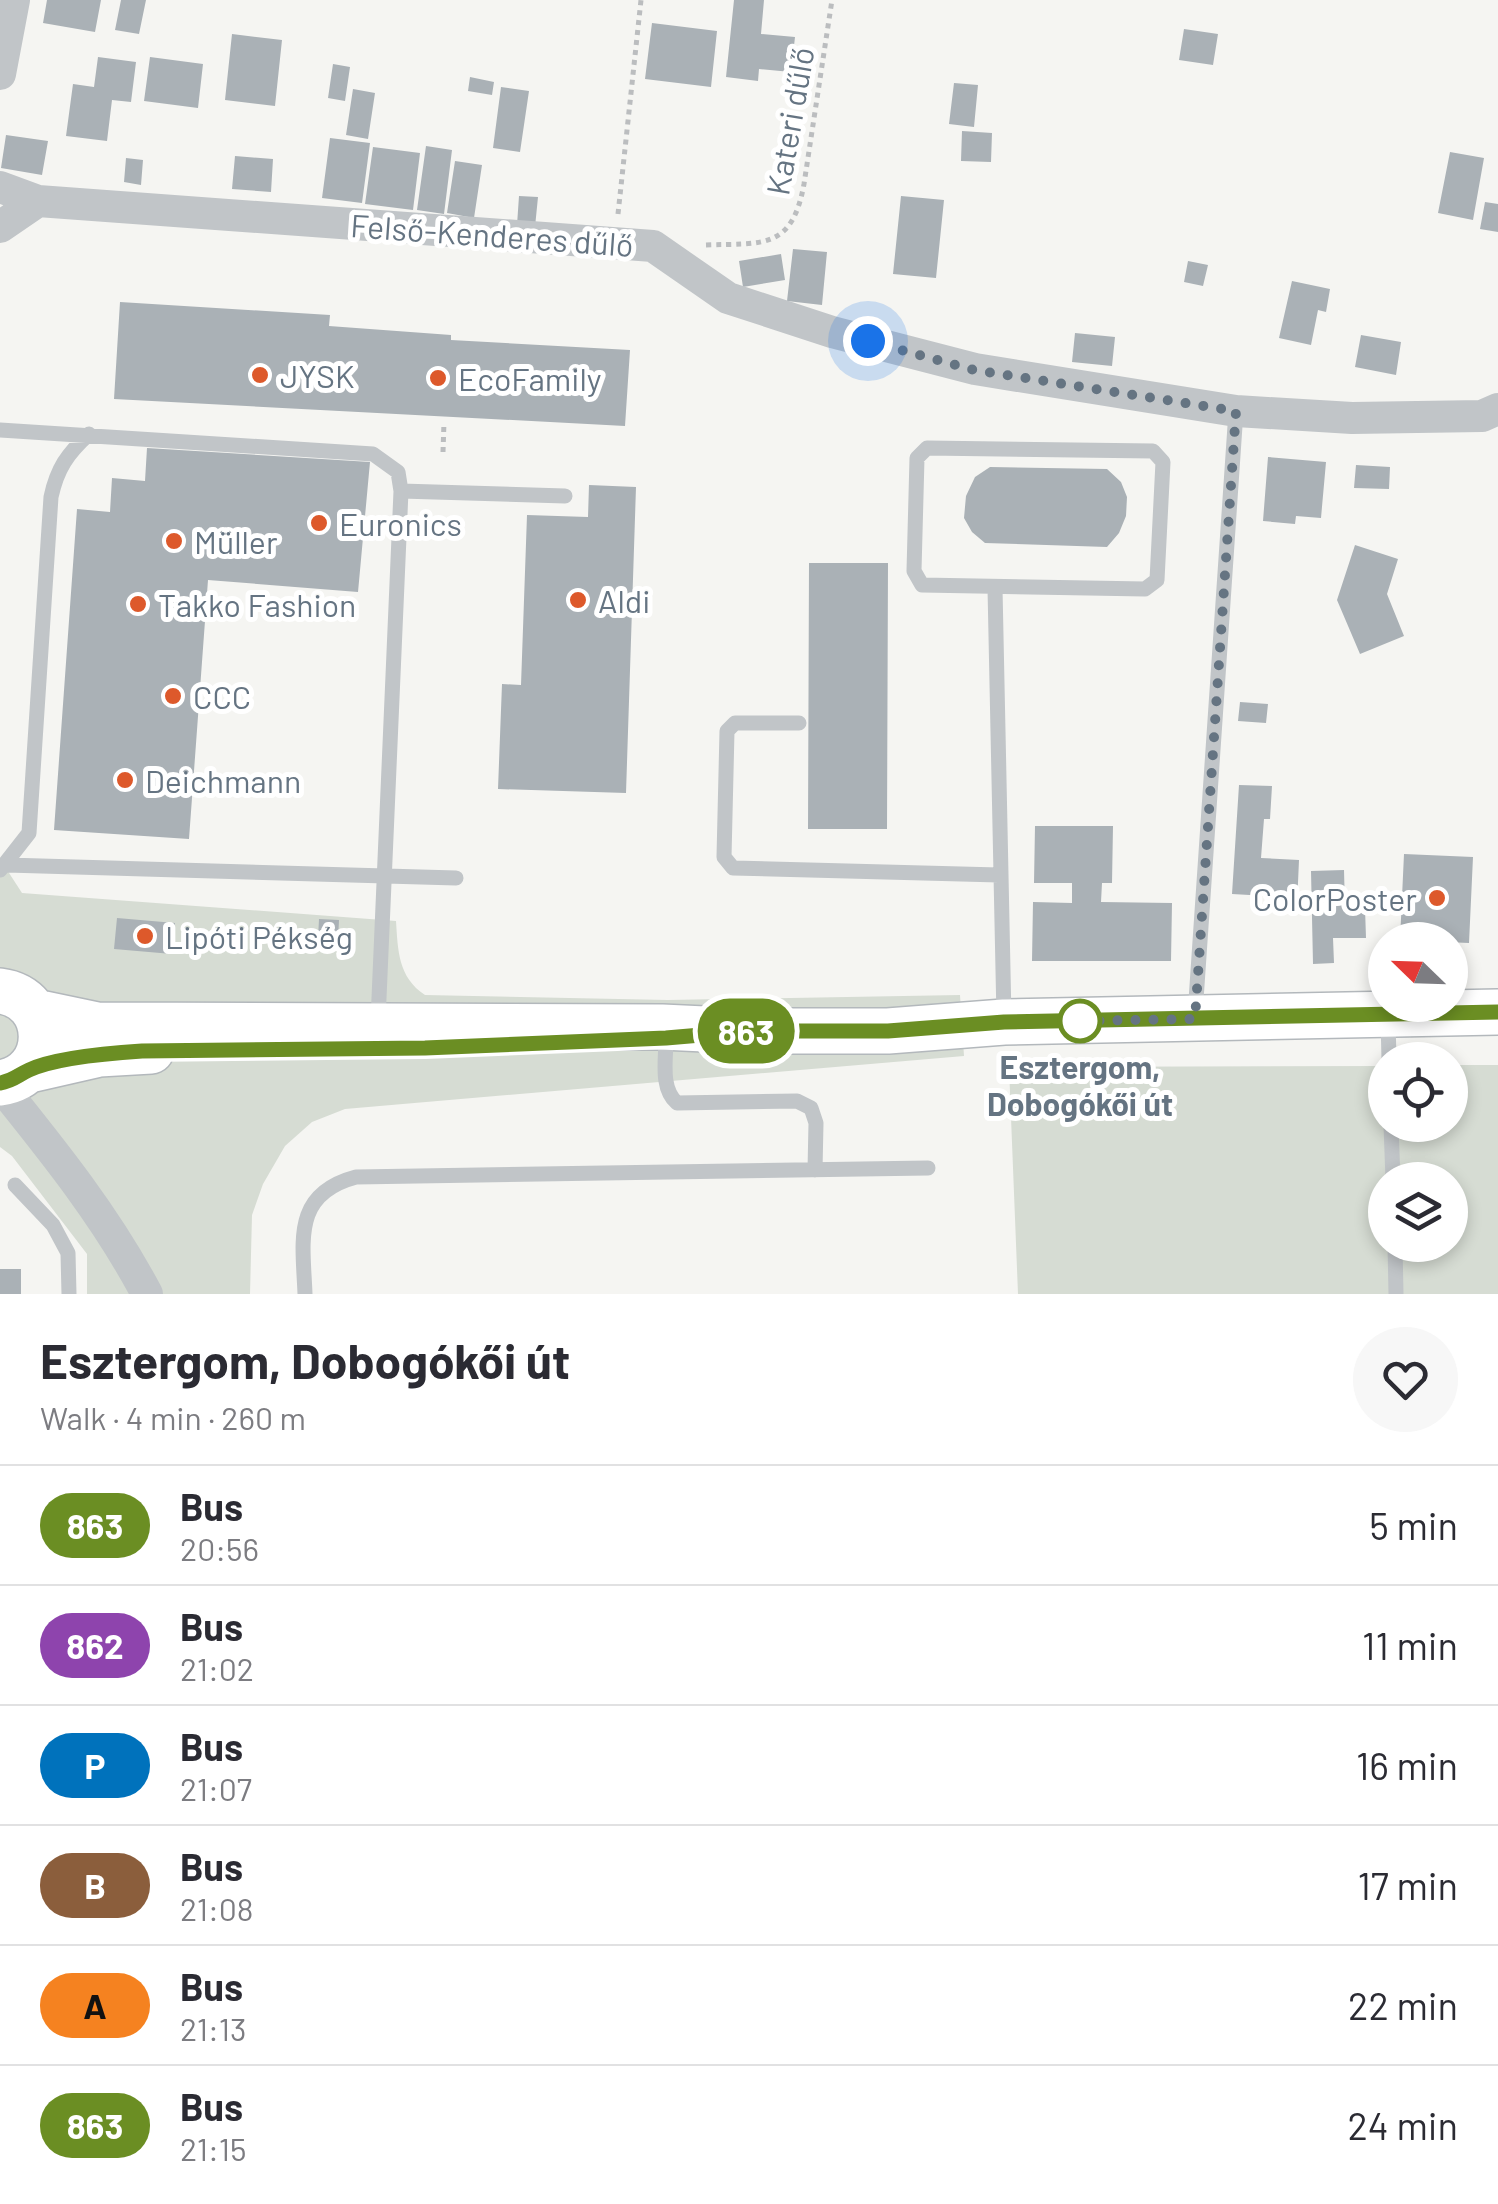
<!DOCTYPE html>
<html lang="en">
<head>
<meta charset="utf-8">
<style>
  :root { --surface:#fff; --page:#f7f7f7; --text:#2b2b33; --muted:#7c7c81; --line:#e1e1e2 }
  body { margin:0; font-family:Barlow,sans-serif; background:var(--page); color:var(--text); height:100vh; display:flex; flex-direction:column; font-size:38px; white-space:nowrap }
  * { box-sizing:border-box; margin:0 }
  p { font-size:32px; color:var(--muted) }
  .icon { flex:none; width:55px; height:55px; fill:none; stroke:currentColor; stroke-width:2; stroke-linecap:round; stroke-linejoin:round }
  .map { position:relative; height:1294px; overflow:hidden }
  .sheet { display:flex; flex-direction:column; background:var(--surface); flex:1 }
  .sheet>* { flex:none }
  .badge { padding:0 20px; border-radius:32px; font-size:35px; line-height:65px }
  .needle { width:65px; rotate:293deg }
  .fabs { position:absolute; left:1368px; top:922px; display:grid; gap:20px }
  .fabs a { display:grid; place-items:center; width:100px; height:100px; border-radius:50%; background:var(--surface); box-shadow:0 5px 15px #0003; font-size:50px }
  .you { position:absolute; width:50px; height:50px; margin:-25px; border:8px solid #fff; border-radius:50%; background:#1a73e8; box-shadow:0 0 0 15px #1a73e833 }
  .map>.badge { position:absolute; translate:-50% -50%; box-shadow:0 0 0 5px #fff }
  .round { display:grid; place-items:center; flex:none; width:105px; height:105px; border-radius:52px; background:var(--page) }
  .summary { display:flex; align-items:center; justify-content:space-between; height:170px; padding:0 40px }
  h1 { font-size:48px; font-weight:700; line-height:75px }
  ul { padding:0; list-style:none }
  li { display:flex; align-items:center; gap:30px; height:120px; padding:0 40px; border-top:2px solid var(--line) }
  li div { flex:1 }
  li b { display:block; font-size:38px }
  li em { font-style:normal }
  li .badge { min-width:110px; font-weight:700; text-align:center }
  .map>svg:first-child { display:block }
  .green { fill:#d6dcd3; fill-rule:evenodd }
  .building { fill:#aab1b6 }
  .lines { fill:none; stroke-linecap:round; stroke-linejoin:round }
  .secondary-casing { stroke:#b3b8bc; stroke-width:48 }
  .path { stroke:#bbbdbf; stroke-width:5; stroke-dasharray:5 5; stroke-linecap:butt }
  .lane { stroke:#c1c5c8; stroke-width:15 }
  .street { stroke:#c1c5c8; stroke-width:32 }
  .secondary { stroke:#fff; stroke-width:45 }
  .line-casing { stroke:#fff; stroke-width:22 }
  .line { stroke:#6b8e23; stroke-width:15 }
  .walk { stroke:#657482; stroke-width:10; stroke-dasharray:0 18 }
  .poi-dot { fill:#dd592b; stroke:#fff; stroke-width:4 }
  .stop-dot { fill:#fff; stroke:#6b8e23; stroke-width:5 }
  .labels { text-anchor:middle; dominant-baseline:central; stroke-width:10; stroke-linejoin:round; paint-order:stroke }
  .street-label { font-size:32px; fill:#657482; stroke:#fff }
  .poi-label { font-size:32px; fill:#657482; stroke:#fff; text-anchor:start }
  .stop-label { font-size:32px; font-weight:bold; fill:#657482; stroke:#fff }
</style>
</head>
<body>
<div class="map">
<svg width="1498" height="1294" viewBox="0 0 1498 1294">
  <rect width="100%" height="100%" fill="#f5f5f2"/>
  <path class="green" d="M 0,859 L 22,893 L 396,921 C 398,951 398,977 425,995 L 668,1000 L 960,995 L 964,1056 L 345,1109 L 312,1122 L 285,1146 L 263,1184 L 252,1215 L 250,1294 L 87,1294 L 87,1254 L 12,1156 L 0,1147 Z
    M 1450,1065 L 1498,1065 L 1498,1294 L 1018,1294 L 1009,1067 L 1385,1066 L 1385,1125 L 1450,1125 ZM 1385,1180 L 1450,1180 L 1450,1245 L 1385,1245 Z"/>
  <path class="building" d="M 47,0 L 101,0 L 95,32 L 43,23 Z
    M 121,0 L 146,0 L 139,34 L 115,30 Z
    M 734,0 L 764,0 L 761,34 L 795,37 L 791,72 L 759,69 L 758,81 L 726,77 Z
    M 652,23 L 717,31 L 711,87 L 645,79 Z
    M 1184,29 L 1218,34 L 1213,65 L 1179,60 Z
    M 232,34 L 282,40 L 275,106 L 225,100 Z
    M 98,57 L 136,62 L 131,102 L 112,100 L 107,141 L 66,136 L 73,84 L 94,87 Z
    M 150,57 L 203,64 L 198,108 L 144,101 Z
    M 333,64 L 350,67 L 345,101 L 328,98 Z
    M 470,77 L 494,82 L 492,95 L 468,91 Z
    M 954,83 L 978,85 L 974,127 L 949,124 Z
    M 501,87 L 529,91 L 520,152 L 493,148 Z
    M 353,89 L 375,93 L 368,139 L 346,135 Z
    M 962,131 L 992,133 L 991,162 L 961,161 Z
    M 6,135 L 48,141 L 42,175 L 1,168 Z
    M 330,138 L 370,143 L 362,203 L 322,198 Z
    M 426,146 L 452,150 L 444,214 L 417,210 Z
    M 373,147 L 420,153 L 413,210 L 365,204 Z
    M 1450,152 L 1484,158 L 1473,220 L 1438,213 Z
    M 235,156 L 273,159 L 271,192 L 232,189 Z
    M 126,158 L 143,160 L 141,185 L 124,182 Z
    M 455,161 L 482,165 L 474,218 L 447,213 Z
    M 519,196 L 538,197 L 535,227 L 517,225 Z
    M 901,196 L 944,200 L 936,278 L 893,274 Z
    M 1485,202 L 1498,204 L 1498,232 L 1480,229 Z
    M 793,249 L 827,252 L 822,305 L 787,301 Z
    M 781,254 L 785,280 L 743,287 L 739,261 Z
    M 1188,261 L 1208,265 L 1203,286 L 1184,282 Z
    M 1292,281 L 1330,289 L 1326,312 L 1318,310 L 1311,345 L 1279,338 Z
    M 120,302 L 330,315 L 329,326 L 451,335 L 451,340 L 630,350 L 625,426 L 114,399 Z
    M 1075,333 L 1115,337 L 1112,366 L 1072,362 Z
    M 1361,335 L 1401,342 L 1396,375 L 1355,367 Z
    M 147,448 L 370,462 L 358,592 L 208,580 L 189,839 L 54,830 L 77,509 L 110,512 L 112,478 L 145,481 Z
    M 1268,457 L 1326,462 L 1321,518 L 1296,516 L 1295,524 L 1263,521 Z
    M 1356,465 L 1390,467 L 1389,489 L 1354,488 Z
    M 990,467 L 1107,469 L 1121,482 L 1127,497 L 1126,516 L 1119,533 L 1107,547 L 985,543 L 972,532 L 964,518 L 966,496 L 975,477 Z
    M 589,485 L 636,487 L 626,793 L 498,789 L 502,684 L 521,685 L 527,515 L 588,517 Z
    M 1355,545 L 1398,559 L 1387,594 L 1404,636 L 1360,654 L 1337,600 Z
    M 809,563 L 888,563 L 887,829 L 808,829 Z
    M 1240,702 L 1268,704 L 1266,723 L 1238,721 Z
    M 1239,785 L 1272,786 L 1270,819 L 1264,819 L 1261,858 L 1299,860 L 1297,905 L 1266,903 L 1267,896 L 1232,894 Z
    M 1035,826 L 1113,826 L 1112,883 L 1102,883 L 1101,902 L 1172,903 L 1171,961 L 1032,961 L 1033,902 L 1072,903 L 1072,883 L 1034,883 Z
    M 1404,854 L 1473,857 L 1469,943 L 1400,940 Z
    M 1344,870 L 1345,908 L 1365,908 L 1366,938 L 1333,938 L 1334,963 L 1313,964 L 1311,871 Z
    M 117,918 L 175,923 L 172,954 L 114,949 Z
    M 319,919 L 339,920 L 338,940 L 318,939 Z
    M 0,1269 L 21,1269 L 21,1294 L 0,1294 Z"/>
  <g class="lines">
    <defs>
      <path id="secondary" d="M 0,991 C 55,998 55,1075 0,1083
        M 35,1012 L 97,1025 L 662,1027 L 747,1031 L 888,1031 L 1004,1022 L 1498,1012
        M 29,1070 L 99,1054 L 151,1051"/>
    </defs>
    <use href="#secondary" class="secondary-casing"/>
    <path class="path" d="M 618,214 L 641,0
      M 706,245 C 763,243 792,250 804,184 L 832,0
      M 443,452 L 444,422"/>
    <path class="lane" d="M 0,430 L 373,454 L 398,472 L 401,491 L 378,1021
      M 927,448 L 1153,451 L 1163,462 L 1157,580 L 1145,589 L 922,585 L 914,571 L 917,458 Z
      M 401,491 L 565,496
      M 995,588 L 1004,1018
      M 799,723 L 735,723 L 727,731 L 724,857 L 733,868 L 999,875
      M 7,865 L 456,878
      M 0,870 L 29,833 L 51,497 C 57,469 67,454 89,434
      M 1195,1015 L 1236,411
      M 1388,1019 L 1389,1060
      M 666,1038 C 666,1060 660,1088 677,1103 L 797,1101 L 811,1108 L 816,1123 L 815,1170
      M 1391,1125 L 1393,1180
      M 15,1185 L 53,1225 L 68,1253 L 69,1294
      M 1395,1245 L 1396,1294
      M 305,1294 C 303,1241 292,1194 356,1177 L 928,1168"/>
    <path class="street" d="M 0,74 L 14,0
      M 0,187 L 38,201 L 653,246 L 728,298 L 832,332 L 975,369 L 1236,411 L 1352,418 L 1482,416 L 1498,409
      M 0,227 L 38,201
      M 0,1085 C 54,1152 107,1218 147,1294"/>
    <use href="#secondary" class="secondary"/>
  </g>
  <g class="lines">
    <defs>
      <path id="line" d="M 0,1083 C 13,1081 18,1075 29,1070 C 57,1057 111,1053 142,1051 L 425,1048 L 666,1038 L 748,1031 L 888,1031 L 1004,1022 L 1498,1012"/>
    </defs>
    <use href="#line" class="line-casing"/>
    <use href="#line" class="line"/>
    <path class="walk" d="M 868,341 L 974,370 L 1236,411 L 1195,1019 L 1080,1021"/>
  </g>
  <g class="poi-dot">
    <circle cx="260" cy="375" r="10"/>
    <circle cx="438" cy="378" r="10"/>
    <circle cx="319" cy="523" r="10"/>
    <circle cx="174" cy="541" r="10"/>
    <circle cx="578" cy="600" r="10"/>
    <circle cx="138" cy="604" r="10"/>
    <circle cx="173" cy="696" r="10"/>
    <circle cx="125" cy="780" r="10"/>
    <circle cx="1437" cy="898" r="10"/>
    <circle cx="145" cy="936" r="10"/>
  </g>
  <circle class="stop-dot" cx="1080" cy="1021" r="20"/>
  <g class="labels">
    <g class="street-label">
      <text transform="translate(789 121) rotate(-80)">Kateri dűlő</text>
      <text transform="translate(492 234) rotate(4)">Felső-Kenderes dűlő</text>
    </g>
    <g class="poi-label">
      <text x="280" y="375">JYSK</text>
      <text x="458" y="378">EcoFamily</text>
      <text x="339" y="523">Euronics</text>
      <text x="194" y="541">Müller</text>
      <text x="598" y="600">Aldi</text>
      <text x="158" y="604">Takko Fashion</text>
      <text x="193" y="696">CCC</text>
      <text x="145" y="780">Deichmann</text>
      <text x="1417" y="898" text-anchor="end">ColorPoster</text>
      <text x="165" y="936">Lipóti Pékség</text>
    </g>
    <g class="stop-label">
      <text x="1080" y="1066">Esztergom,<tspan x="1080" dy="37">Dobogókői út</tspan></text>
    </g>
  </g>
</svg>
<div class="fabs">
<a><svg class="needle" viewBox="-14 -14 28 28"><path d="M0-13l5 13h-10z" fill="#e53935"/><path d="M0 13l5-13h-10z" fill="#7c7c81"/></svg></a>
<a><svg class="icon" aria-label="locate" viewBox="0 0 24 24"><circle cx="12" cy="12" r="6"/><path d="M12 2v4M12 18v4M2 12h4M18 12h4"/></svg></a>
<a><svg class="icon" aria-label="layers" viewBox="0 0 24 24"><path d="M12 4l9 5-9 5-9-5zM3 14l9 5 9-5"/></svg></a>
</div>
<div class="you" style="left:868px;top:341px"></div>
<b class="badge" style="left:746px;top:1031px;background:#6b8e23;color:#fff">863</b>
</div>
<section class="sheet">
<div class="summary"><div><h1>Esztergom, Dobogókői út</h1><p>Walk · 4 min · 260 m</p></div><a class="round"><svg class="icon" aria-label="heart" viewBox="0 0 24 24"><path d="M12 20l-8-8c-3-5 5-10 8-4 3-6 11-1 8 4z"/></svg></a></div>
<ul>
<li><span class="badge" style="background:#6b8e23;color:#fff">863</span><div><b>Bus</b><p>20:56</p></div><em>5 min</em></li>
<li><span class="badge" style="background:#8e44ad;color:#fff">862</span><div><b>Bus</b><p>21:02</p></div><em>11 min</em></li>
<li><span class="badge" style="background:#0072bc;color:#fff">P</span><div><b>Bus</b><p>21:07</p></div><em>16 min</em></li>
<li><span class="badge" style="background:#8b5e3c;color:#fff">B</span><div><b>Bus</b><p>21:08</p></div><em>17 min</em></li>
<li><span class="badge" style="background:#f58220;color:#111">A</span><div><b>Bus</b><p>21:13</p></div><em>22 min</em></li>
<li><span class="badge" style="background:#6b8e23;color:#fff">863</span><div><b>Bus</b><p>21:15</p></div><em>24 min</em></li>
</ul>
</section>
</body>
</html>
